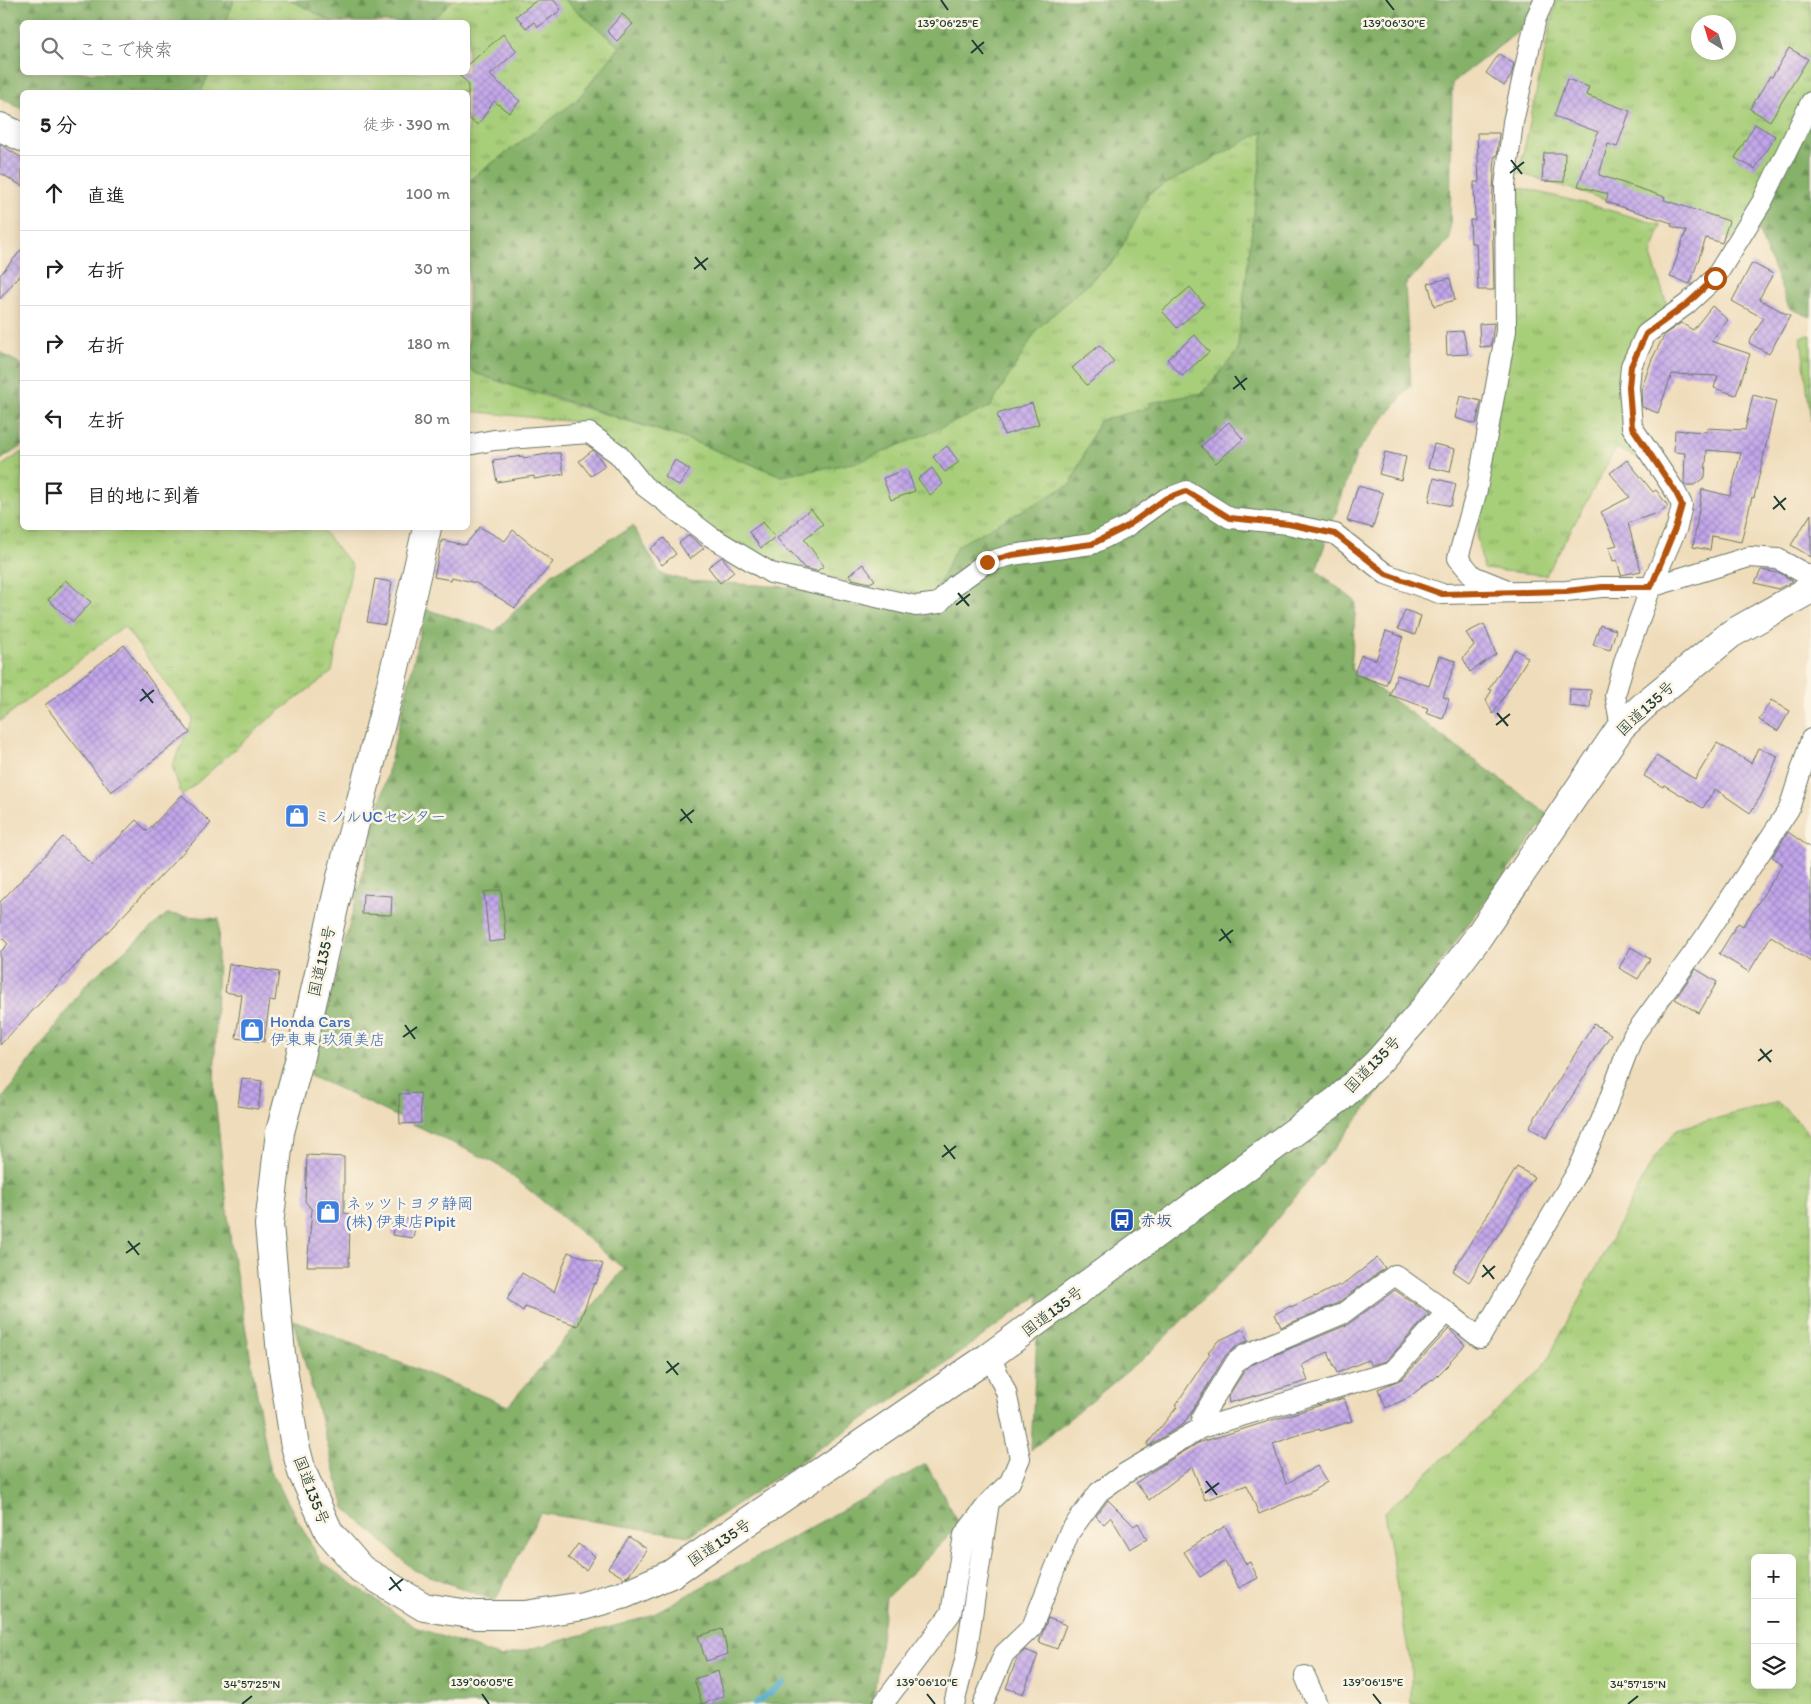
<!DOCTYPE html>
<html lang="ja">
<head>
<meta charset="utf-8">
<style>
	:root { --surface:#fff; --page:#f2f2f2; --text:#222; --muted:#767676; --line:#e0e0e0 }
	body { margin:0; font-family:Itim,"Klee One",sans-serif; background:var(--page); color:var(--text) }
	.controls { position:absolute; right:15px; bottom:15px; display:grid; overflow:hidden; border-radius:8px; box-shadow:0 2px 12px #0003 }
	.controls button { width:45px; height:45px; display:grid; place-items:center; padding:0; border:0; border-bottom:1px solid var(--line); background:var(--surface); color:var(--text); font:25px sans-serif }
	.compass { position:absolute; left:1691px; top:15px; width:45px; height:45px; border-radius:50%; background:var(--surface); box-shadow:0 2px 12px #0003; rotate:322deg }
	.stop { position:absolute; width:15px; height:15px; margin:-11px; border:4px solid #b45309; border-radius:50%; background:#fff }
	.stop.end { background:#b45309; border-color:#fff; box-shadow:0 1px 5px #0008 }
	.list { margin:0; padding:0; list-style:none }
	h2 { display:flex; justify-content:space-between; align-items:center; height:65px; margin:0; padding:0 20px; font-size:21px }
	h2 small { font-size:16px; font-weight:400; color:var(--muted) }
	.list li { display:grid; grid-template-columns:32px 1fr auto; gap:15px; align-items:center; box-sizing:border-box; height:75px; padding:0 20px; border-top:1px solid var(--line) }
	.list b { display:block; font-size:19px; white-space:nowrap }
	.list em { font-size:16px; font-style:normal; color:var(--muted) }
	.icon { flex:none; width:28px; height:28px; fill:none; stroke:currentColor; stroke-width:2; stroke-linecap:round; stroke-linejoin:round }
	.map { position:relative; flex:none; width:1811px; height:1704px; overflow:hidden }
	.search { position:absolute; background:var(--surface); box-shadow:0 2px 12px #0003; left:20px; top:20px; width:450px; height:55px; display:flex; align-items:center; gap:12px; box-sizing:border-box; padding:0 18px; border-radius:8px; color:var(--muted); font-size:19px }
	.panel { position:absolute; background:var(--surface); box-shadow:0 2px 12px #0003; left:20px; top:90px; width:450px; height:440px; border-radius:8px }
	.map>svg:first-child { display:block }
</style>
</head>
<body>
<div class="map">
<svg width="1811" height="1704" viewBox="0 0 1811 1704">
	<defs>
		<pattern id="grass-tufts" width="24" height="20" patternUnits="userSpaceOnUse" patternTransform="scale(1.25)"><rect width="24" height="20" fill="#a7ce79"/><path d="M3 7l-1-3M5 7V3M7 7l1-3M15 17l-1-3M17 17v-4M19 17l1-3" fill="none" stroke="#87a864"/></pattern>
		<pattern id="forest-firs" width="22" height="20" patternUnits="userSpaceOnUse" patternTransform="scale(1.25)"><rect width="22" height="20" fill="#85b169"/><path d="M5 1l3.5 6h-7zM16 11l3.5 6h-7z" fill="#6c9157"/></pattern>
		<pattern id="building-cross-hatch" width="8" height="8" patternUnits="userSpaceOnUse" patternTransform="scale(1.25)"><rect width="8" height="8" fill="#c2a5eb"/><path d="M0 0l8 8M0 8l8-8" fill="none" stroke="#9d88bf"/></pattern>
	</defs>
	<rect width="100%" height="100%" fill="#fcf5e5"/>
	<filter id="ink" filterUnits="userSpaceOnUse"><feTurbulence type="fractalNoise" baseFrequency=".02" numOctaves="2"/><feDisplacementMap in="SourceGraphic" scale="10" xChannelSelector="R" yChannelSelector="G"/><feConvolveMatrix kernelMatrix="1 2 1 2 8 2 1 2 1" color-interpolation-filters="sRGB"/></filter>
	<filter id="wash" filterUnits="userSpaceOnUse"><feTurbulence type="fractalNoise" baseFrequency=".0096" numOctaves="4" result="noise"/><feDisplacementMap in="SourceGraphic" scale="20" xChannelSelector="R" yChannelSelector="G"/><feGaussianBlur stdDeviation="1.12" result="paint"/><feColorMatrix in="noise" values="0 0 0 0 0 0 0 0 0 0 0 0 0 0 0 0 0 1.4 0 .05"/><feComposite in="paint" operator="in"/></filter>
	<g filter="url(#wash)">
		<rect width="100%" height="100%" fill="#efdcba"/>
		<!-- grass -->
		<path fill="url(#grass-tufts)" stroke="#638656" fill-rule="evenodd" d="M234,0H291L333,22H226Z
			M453,0H564L620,47L576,101L468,181V92H201L209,73L468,72V22H431Z
			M1556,0H1811V121L1738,240L1519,173ZM1698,22H1728V52H1698Z
			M1264,130L1242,346L1203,393L1146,408L1096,428L1071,484L934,595L866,586L784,568L687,518L626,473L576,422L468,411V365L475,373L522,389L684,438L782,476L1038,328L1112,262L1149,193Z
			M1513,186L1591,205L1661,225L1651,255L1667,305L1643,341L1632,427L1642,460L1616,448L1546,575L1484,569L1477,538L1498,416Z
			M1811,335V421L1801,337Z
			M22,452V528H321L352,566L332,672L270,718L182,796L172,766L193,719L124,626L0,721V467Z
			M1778,1102L1811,1135V1704H1411V1667L1384,1513L1543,1368L1654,1158L1677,1129ZM1755,1558H1792V1685H1755Z"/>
		<!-- forest -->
		<path fill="url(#forest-firs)" stroke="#52774e" d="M0,0H234L226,22H22V72L209,73L201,92H22V109L0,98Z
			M291,0H453L431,22H333Z
			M564,0H1544L1536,18L1452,83L1450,239L1405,285L1411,385L1357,452L1316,570L1356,602L1351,669L1549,815L1439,964L1384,1086L1248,1255L1146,1356L1031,1450L1039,1295L932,1373L689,1536L540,1513L495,1601L414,1570L345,1508L293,1320L508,1406L624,1269L499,1165L310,1075C351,920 392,765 425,609L495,631L552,574L633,526L661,574L689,581L789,587L916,606L934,595L957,546L1071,484L1099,421L1151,407L1149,403L1203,393L1237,352L1264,131L1149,193L1117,257L1038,328L990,407L859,462L782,476L684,438L544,394L522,389L475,373L468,365V181L576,101L620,47Z
			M1811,123V317L1789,308L1757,227Z
			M0,352L22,365V446L0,460Z
			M167,914L219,919L214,1088L231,1244L270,1470L321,1562L415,1627L501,1657L647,1617L926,1464L960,1525L886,1598L873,1704H0V1102L87,983Z"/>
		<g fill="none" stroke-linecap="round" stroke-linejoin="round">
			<!-- stream -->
			<path stroke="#49a6c7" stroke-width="5.5" d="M755,1704L784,1683"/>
		</g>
		<g id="blocks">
			<!-- building -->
			<path fill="url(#building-cross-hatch)" d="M537,0H554L561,10L538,27L534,22L526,28L516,16Z
				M622,14L633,24L617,41L607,31Z
				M503,34L517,51L490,75L520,101L509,113L494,101L478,125L468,118V83L459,75L461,72H468V65Z
				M1789,48L1808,59L1770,121L1750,109L1770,76L1772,77Z
				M1499,54L1514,64L1511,76L1504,86L1486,73Z
				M1567,79L1589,87L1586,95L1630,111L1617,147L1608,144L1599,175L1665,197L1664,200L1729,221L1722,243L1706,238L1690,284L1670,277L1686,231L1671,226L1672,223L1606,202L1608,194L1578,186L1598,132L1554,116Z
				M1755,124L1775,136L1755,169L1735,158Z
				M1477,133H1499L1497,156H1495L1492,204L1494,290H1478L1476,243H1471L1470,220H1475L1474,182H1479Z
				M0,144L22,158V186L0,173Z
				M1544,153H1565L1564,182L1542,181Z
				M22,249V272L0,299V275Z
				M1752,263L1773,274L1759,299L1790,316L1769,354L1749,343L1763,318L1732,301Z
				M1450,278L1455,300L1434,306L1428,283Z
				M1190,287L1204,304L1177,328L1162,311Z
				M1712,306L1728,320L1711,341L1750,354L1736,395L1714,388L1718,376L1672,374L1658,413L1642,407L1641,390L1652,359L1665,334L1681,323L1693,330Z
				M1494,323L1491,346L1480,347L1479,324Z
				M1463,331L1468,354L1447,355L1446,332Z
				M1195,335L1209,352L1182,376L1167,359Z
				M1100,345L1114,362L1087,385L1072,368Z
				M1753,395L1776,401L1754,498L1752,497L1741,542L1712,536L1710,550L1693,547L1702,489L1730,496L1741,453L1707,450L1705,477L1694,485H1685L1684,483L1685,453L1674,452L1675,430L1707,432V428L1745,430Z
				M1460,396L1481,401L1476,424L1455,418Z
				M1032,403L1039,424L1004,435L997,414Z
				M1229,422L1243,439L1216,463L1201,446Z
				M1434,444L1455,449L1450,472L1428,467Z
				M947,446L959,462L945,472L933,457Z
				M593,450L605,466L591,476L579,461Z
				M1385,452L1406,457L1401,480L1379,474Z
				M554,453H560L564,474L534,479V476L497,482L493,460L523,456V458Z
				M675,460L690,470L679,486L665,477Z
				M1627,460L1653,492L1656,490L1668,506L1655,516L1654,514L1628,523L1641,571L1621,575L1617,560L1613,561L1609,547L1617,545L1601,512L1630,497L1610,473Z
				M932,468L943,484L930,495L918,479Z
				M907,469L915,491L891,500L883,478Z
				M1434,478L1456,484L1451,506L1429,501Z
				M1358,486L1383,493L1373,528L1347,521Z
				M811,509L823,524L804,539L824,566L817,571L804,568L791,552L789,553L777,538L798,521L797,520Z
				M1811,514V557L1791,545Z
				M763,522L775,537L761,548L749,532Z
				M480,527L505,541L513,530L553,562L515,608L476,583L452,577L451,580L434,577L442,540L465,545Z
				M689,535L704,548L690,559L679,543Z
				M664,538L676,554L662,565L650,549Z
				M722,557L734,572L720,583L708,567Z
				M863,564L875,580L870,583L852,579L849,575Z
				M1761,570L1780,573L1793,581L1778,589L1755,583Z
				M375,579L392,582L385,625L367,622Z
				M65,580L91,602L73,622L48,600Z
				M1405,610L1421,616L1415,635L1398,629Z
				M1484,624L1496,654L1470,672L1463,658L1474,645L1466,633Z
				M1600,625L1616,630L1610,650L1593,645Z
				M1386,631L1403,637L1386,685L1354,674L1361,655L1376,660Z
				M124,645L190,733L111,792L45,705Z
				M1515,649L1528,658L1493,714L1486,700L1492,690L1489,689Z
				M1439,656L1456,661L1443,697L1449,699L1443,719L1426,713L1428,708L1390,695L1397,675L1429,686Z
				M1570,689L1591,690L1590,708L1569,706Z
				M1771,700L1790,711L1778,731L1759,720Z
				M1717,743L1751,763L1758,748L1778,756L1761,796L1750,813L1715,789L1703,808L1664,785L1663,787L1644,776L1656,756L1695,779Z
				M182,795L211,823L0,1045V952L8,944L0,936V902L63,837L92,865L136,820L147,831Z
				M1788,832L1811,848V962L1771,936L1749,972L1719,954L1738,923L1743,926L1783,864L1772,857Z
				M501,890L506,940L489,942L484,892Z
				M363,894L392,896L391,915L362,914Z
				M1631,947L1650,959L1638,979L1619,968Z
				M229,964L279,972L275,1001L270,1000L264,1042L236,1038L242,995L225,992Z
				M1696,969L1717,982L1699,1013L1675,999Z
				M1594,1024L1611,1034L1546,1138L1529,1127Z
				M242,1078L262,1081L258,1109L238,1106Z
				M420,1093L421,1123L400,1124L399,1094Z
				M307,1155L344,1157V1213L350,1214L349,1266H307L312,1210L305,1201Z
				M1517,1167L1534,1177L1469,1282L1453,1271Z
				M395,1216L416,1221L413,1238L392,1235Z
				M568,1252L603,1264L596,1284L594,1283L578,1326L525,1307L523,1311L507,1299L522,1273L554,1292Z
				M1377,1258L1385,1268L1336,1304L1281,1327L1275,1314L1290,1306L1291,1307L1315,1296V1297L1339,1285L1340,1287Z
				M1395,1290L1429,1314L1386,1361L1371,1365L1368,1360L1337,1373L1328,1352L1302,1365L1308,1381L1229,1403L1228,1397L1245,1370L1251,1365L1347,1325Z
				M1243,1329L1248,1341L1238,1345L1226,1355L1184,1424L1148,1446L1147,1444L1177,1407L1175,1406L1210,1353L1208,1352L1218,1341Z
				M1449,1329L1465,1345L1450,1361L1451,1362L1433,1380L1432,1379L1408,1398L1386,1408L1378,1389L1402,1379Z
				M1344,1398L1352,1421L1320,1431V1429L1303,1433L1273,1444L1286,1484L1317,1466L1327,1482L1309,1493L1259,1514L1247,1485L1205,1500L1192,1467L1149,1500L1136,1483L1151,1472L1198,1443Z
				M1108,1500L1134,1526L1138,1523L1147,1539L1130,1549L1111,1517L1104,1524L1096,1516Z
				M1225,1526L1246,1564L1250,1562L1258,1578L1239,1588L1225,1561L1200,1577L1184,1552Z
				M629,1537L647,1549L629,1575L624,1578L608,1568Z
				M578,1544L595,1556L586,1570L568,1558Z
				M1048,1618L1066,1625L1057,1649L1039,1642Z
				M722,1629L728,1654L706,1661L698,1636Z
				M1025,1650L1038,1655L1023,1694L1006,1688L1017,1658Z
				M718,1671L724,1696L702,1704L694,1679Z"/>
		</g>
	</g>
	<g filter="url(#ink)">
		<use href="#blocks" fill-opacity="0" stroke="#687563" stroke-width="1"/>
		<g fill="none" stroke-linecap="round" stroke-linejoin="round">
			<defs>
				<path id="street" d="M468,445L494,440L589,433L618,454L644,486L710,536L771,573L916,606L939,603L955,585L987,562L1012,555L1092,544L1126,527L1165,499L1187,491L1230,518L1288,524L1335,534L1386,574L1442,594L1566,591L1602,587H1651L1749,557L1778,559L1811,577
					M1505,589L1473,576L1458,558L1477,490L1506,331L1505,186L1513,122L1536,18L1544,0
					M1621,727L1615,695L1625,659L1651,587L1677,527L1682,505L1675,491L1632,427L1629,387L1631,366L1646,334L1687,304L1715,278L1762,202L1811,102
					M1201,1428L1202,1417L1236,1362L1245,1355L1342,1314L1395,1275L1447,1312
					M1305,1676L1317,1704
					M883,1704L951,1613L964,1535L987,1505
					M954,1704L966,1656L989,1502L1010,1482L1020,1458L1006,1392L990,1356
					M983,1704L1004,1654L1032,1627L1069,1533L1099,1492L1124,1474L1201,1428L1393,1371L1447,1312L1480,1338L1577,1172L1601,1121L1633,1036L1703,940L1789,809L1811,739"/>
				<path id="highway" d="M0,127L22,137
					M427,528L390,689L341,877L299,1061L280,1132L269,1225L281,1354L294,1441L302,1472L329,1532L361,1569L424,1607L476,1615H525L583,1606L625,1594L671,1574L990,1356L1340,1098L1377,1063L1420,1014L1476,940L1621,727L1649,701L1731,634L1811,589"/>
			</defs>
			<!-- street casing -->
			<use href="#street" stroke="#687563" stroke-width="22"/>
			<!-- highway casing -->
			<use href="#highway" stroke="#687563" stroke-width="30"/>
			<!-- street -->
			<use href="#street" stroke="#fff" stroke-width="20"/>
			<!-- highway -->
			<use href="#highway" stroke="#fff" stroke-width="28"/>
		</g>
	</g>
	<g fill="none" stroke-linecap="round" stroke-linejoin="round" filter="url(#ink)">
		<!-- route -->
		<path stroke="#b45309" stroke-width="6" d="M987,562L1012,555L1092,544L1126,527L1165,499L1186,491L1230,518L1288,524L1335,534L1386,574L1442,594L1566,591L1602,587H1651L1676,526L1682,505L1675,491L1632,427L1629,387L1631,366L1646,334L1687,304L1715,278"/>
	</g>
	<!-- ticks -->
	<path fill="none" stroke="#1f3d34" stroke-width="2" d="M941,0L948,10M1386,0L1394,10M972,40L983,54M971,53L984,42M1511,160L1522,174M1510,173L1524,162M695,257L706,270M694,269L708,258M1235,376L1245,390M1233,389L1247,378M1774,496L1785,510M1773,509L1786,498M958,593L969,606M956,605L970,594M142,689L153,703M140,701L154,690M1497,713L1508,726M1496,725L1510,714M681,809L692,823M680,821L694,810M1221,929L1231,943M1219,941L1233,930M405,1025L415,1039M403,1037L417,1027M1760,1049L1771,1062M1758,1061L1772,1050M944,1145L955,1159M942,1157L956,1146M128,1241L139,1255M126,1253L140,1243M1483,1265L1494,1279M1482,1277L1495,1266M667,1361L678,1375M666,1373L679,1363M1206,1481L1217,1495M1205,1493L1219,1483M390,1577L401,1591M389,1590L403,1579M482,1694L489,1704M927,1694L935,1704M1373,1694L1381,1704M242,1704L252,1696M1628,1704L1638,1696"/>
	<!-- icons -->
	<defs>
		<symbol id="shop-square" viewBox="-11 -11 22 22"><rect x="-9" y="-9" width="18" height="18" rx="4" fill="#3f7fe0" stroke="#fcf5e5"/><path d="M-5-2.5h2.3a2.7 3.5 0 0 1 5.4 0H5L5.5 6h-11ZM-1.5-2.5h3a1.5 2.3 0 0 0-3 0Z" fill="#fff"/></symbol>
		<symbol id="bus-square" viewBox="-11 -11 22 22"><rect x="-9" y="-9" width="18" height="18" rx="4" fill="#1a4fb4" stroke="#fcf5e5"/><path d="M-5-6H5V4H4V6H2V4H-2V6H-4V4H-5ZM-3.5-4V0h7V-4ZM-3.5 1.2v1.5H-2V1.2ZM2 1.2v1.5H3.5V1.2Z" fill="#fff"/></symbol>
	</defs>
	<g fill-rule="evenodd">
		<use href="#shop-square" x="283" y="802" width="28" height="28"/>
		<use href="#shop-square" x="238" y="1016" width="28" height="28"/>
		<use href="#shop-square" x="314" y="1198" width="28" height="28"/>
		<use href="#bus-square" x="1108" y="1206" width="28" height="28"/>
	</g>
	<g text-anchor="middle" stroke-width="5" stroke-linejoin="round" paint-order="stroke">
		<!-- street labels -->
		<g font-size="16" fill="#1f3d34" stroke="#fcf5e5">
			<text transform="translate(1645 708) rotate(-43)" y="6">国道135号</text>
			<text transform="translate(321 961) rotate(-77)" y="6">国道135号</text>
			<text transform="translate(1372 1064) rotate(-46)" y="6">国道135号</text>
			<text transform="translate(1052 1311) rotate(-37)" y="6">国道135号</text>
			<text transform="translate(312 1490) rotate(69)" y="6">国道135号</text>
			<text transform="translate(719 1542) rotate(-34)" y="6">国道135号</text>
		</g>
		<!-- shop labels -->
		<g font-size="16" fill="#366cbe" stroke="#fcf5e5" text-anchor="start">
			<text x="314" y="822">ミノルUCセンター</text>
			<text x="270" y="1027">Honda Cars<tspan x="270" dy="18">伊東東 玖須美店</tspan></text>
			<text x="346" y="1209">ネッツトヨタ静岡<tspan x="346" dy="18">(株) 伊東店Pipit</tspan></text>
		</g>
		<!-- transit labels -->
		<g font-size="16" fill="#164399" stroke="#fcf5e5" text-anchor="start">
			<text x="1140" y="1226">赤坂</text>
		</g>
	</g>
	<g font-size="12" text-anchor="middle" fill="#1f3d34" stroke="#fcf5e5" stroke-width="5" stroke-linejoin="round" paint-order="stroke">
		<text x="948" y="27">139°06'25"E</text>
		<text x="1394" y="27">139°06'30"E</text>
		<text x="482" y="1686">139°06'05"E</text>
		<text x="927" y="1686">139°06'10"E</text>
		<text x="1373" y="1686">139°06'15"E</text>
		<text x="252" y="1688">34°57'25"N</text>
		<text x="1638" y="1688">34°57'15"N</text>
	</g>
</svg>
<div class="controls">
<button>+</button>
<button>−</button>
<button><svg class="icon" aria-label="layers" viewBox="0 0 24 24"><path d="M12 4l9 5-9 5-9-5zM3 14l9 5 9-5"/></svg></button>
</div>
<svg class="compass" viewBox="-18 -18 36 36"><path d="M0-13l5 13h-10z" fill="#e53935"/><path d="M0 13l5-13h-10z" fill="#767676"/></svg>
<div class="stop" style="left:1715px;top:278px"></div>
<div class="stop end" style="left:987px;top:562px"></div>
<div class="search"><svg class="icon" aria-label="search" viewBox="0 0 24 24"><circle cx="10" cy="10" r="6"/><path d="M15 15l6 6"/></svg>ここで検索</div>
<section class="panel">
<h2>5 分<small>徒歩 · 390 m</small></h2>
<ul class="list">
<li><svg class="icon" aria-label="ahead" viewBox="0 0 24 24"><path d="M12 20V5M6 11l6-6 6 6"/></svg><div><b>直進</b></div><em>100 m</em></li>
<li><svg class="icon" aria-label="right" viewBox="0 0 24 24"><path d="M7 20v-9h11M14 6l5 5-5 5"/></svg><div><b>右折</b></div><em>30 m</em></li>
<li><svg class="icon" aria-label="right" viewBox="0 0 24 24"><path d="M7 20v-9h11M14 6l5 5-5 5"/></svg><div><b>右折</b></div><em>180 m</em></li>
<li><svg class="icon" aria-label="left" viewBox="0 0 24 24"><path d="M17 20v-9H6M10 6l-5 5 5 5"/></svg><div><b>左折</b></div><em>80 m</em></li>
<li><svg class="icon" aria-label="arrive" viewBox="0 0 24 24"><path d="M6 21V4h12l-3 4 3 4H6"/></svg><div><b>目的地に到着</b></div></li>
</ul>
</section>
</div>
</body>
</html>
